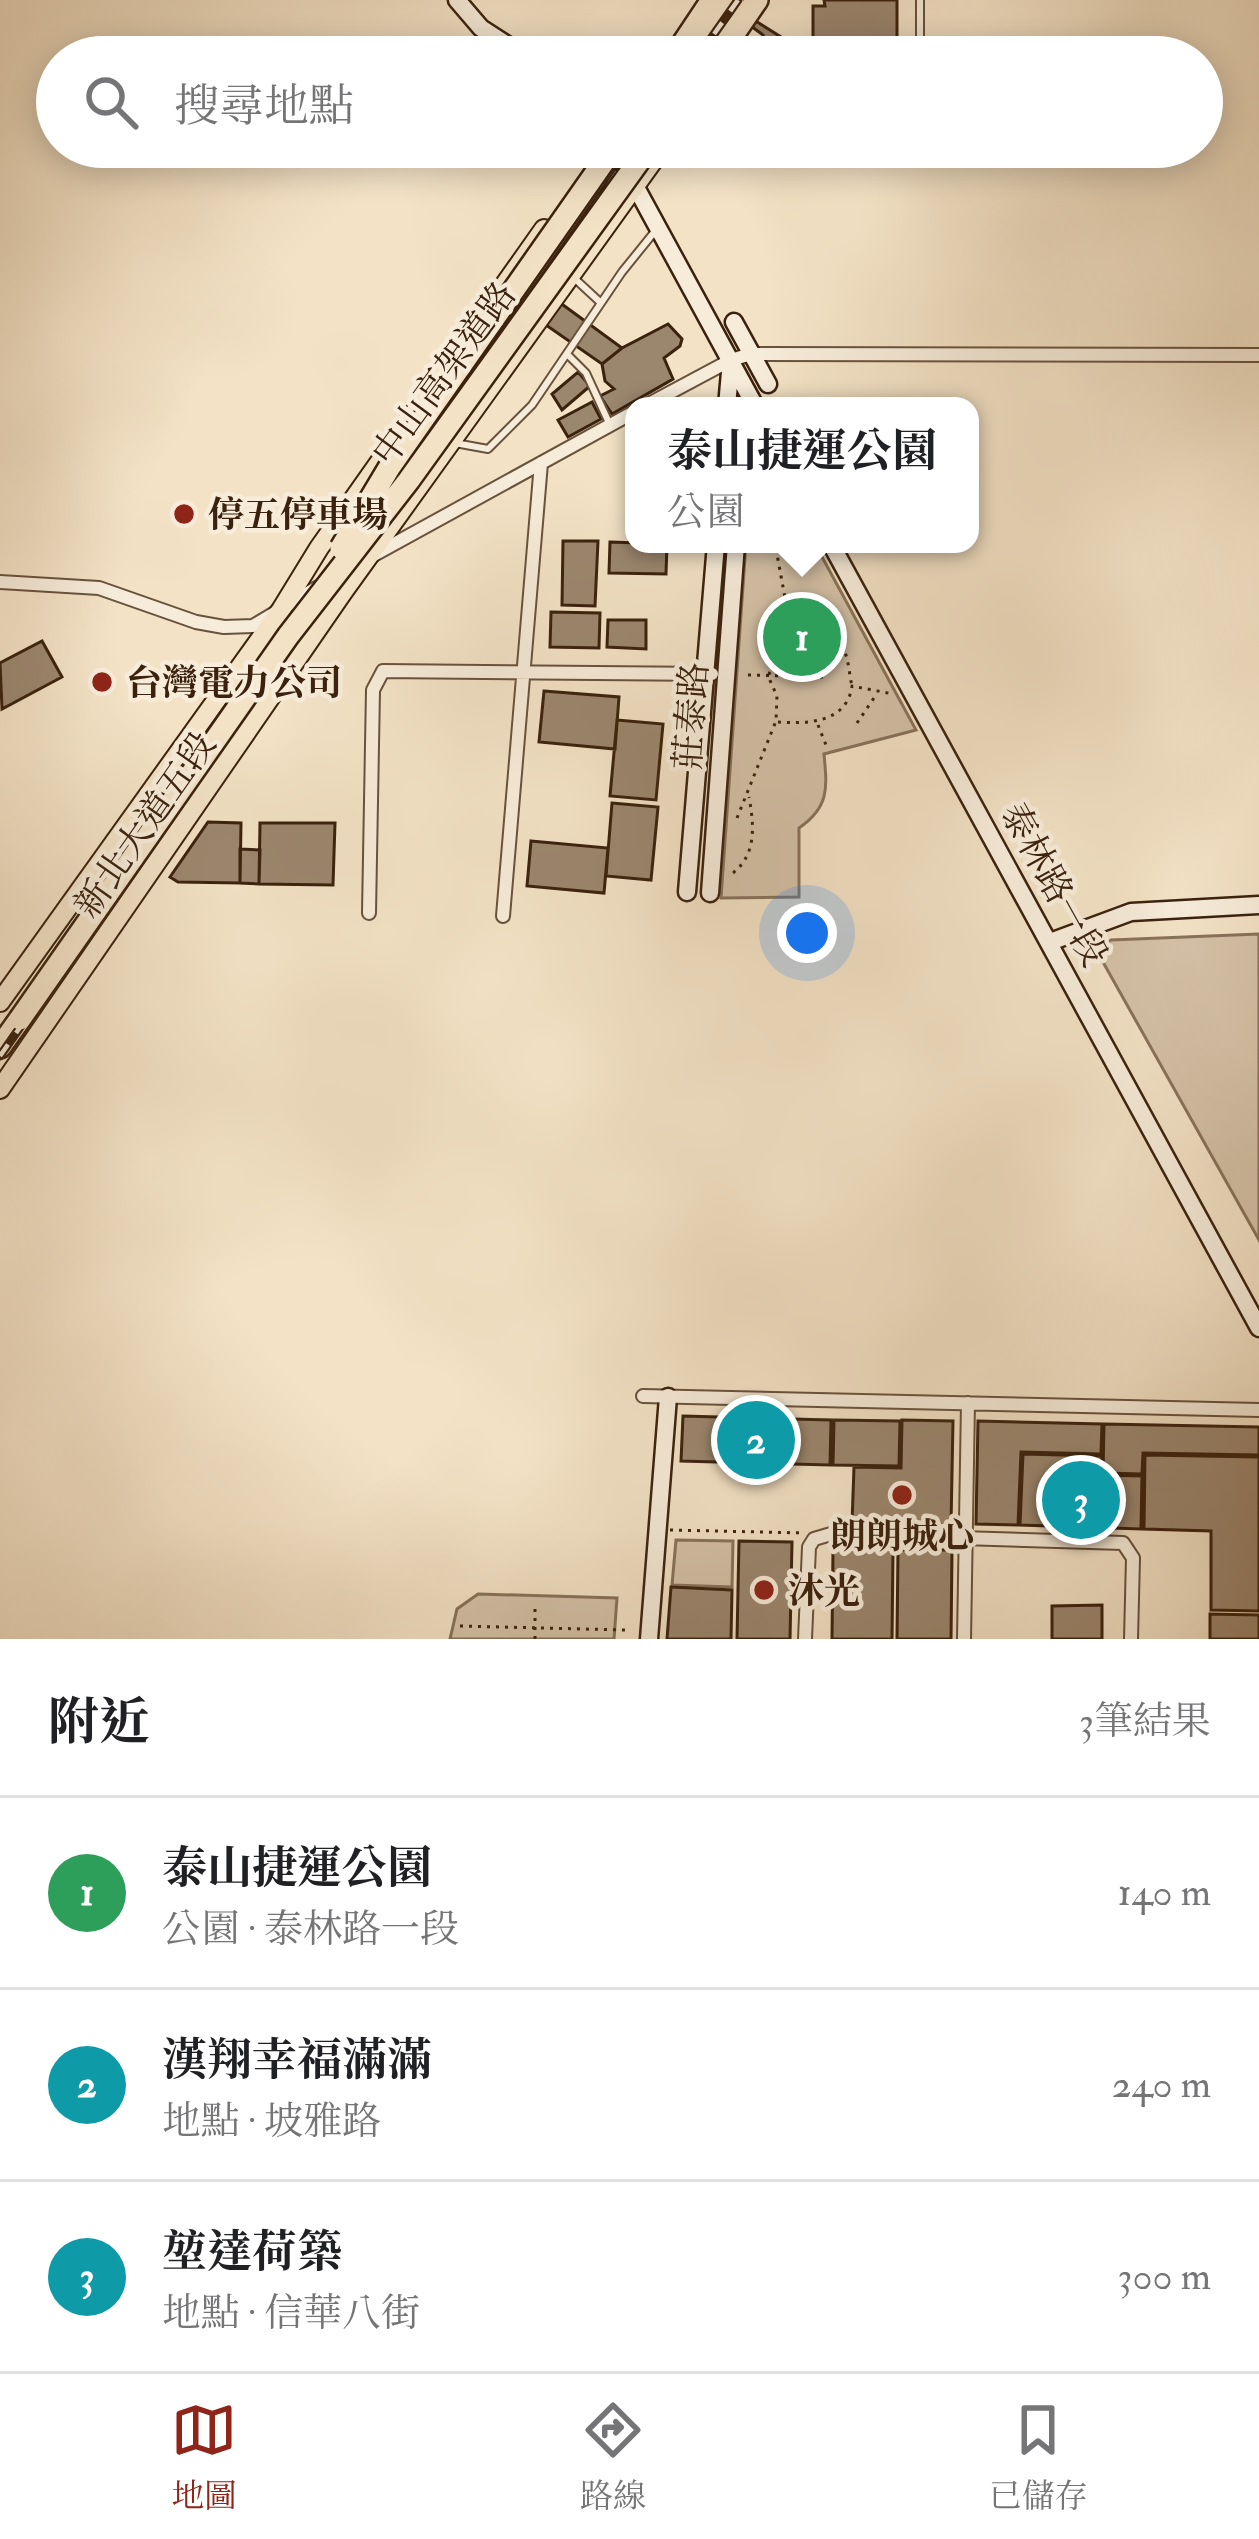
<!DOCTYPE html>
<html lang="zh-TW">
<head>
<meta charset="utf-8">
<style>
	:root { --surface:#fff; --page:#f2f2f2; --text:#202124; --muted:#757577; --line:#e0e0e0; --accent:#8f2418 }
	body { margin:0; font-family:"IM FELL Double Pica","Noto Serif TC",serif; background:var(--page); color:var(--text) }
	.you { position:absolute; left:807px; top:933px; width:42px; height:42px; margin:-30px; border:9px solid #fff; border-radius:50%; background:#1a73e8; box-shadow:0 0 0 18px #1a73e833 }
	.badge { display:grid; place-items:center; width:78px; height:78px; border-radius:50%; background:var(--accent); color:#fff; font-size:39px; font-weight:700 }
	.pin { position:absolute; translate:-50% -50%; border:6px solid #fff; box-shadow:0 3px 12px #0006 }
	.popup { position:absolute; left:625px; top:397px; width:354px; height:156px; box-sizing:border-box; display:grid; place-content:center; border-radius:24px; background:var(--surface); filter:drop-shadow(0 3px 9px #0005); font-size:39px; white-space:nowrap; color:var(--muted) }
	.popup b { font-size:45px; color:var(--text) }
	.popup::after { content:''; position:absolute; left:50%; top:100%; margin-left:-24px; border:24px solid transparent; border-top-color:var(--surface) }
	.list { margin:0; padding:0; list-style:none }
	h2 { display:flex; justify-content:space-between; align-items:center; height:156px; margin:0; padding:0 48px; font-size:51px }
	h2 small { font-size:39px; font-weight:400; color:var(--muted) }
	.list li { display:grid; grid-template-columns:78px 1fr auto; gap:36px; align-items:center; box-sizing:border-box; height:192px; padding:0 48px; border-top:3px solid var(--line) }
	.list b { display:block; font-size:45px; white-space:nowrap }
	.list p { margin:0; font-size:39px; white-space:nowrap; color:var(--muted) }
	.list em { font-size:39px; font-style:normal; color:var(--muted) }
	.icon { flex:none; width:66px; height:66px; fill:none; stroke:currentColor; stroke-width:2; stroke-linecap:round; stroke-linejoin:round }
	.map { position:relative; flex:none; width:1259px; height:1639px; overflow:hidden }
	.search { position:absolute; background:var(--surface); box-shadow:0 6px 30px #0003; left:36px; right:36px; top:36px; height:132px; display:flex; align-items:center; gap:30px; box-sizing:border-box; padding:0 42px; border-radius:66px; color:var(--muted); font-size:45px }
	.sheet { height:732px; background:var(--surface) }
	nav { display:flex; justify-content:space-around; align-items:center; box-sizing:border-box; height:168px; border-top:3px solid var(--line); background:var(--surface); font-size:33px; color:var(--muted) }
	nav a { display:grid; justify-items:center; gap:6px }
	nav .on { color:var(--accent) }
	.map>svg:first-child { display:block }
</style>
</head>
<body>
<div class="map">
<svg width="1259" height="1639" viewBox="0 0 1259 1639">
	<rect width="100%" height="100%" fill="#f3e2c6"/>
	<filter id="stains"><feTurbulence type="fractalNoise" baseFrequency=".00167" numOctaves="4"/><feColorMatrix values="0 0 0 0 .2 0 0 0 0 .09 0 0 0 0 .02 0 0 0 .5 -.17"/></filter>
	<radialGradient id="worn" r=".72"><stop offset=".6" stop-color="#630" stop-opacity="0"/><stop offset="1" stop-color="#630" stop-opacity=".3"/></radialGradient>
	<!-- green -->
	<path fill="#d4c1a7" stroke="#88725a" stroke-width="3" d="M746,544H815L916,730L824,754C827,787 830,807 799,828V897L721,898Z
		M1259,934V1240L1099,955L1100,948L1111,940Z
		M676,1540L733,1541L732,1587L672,1585Z
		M478,1594L617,1598L614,1639H450L457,1609Z"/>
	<!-- building -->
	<path fill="#9b866e" stroke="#3b220e" stroke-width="3" d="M716,0H764L751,18L781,37L772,50L758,41L763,35Z
		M824,0H897V47H855V57H813V6H825Z
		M559,302L622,348L602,364L543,323Z
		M668,324L682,339L680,346L664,358L673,379L612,414L600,396L614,389L605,381L602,364L622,348Z
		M578,372L590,386L562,410L552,394Z
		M592,402L601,419L568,437L558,420Z
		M563,541H598L595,606L562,605Z
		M610,542L667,544L666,574L609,573Z
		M551,612L600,613L599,648L550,647Z
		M608,620H646V649L607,647Z
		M42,641L62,677L2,709L0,663Z
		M544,691L619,697L615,749L539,742Z
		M617,720L663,724L656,800L610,796Z
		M612,803L658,807L651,880L606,876Z
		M208,822L241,823L240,883L178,882L170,877Z
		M260,823H335L333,885L259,884Z
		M531,841L608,848L604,893L527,886Z
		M240,849L260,850L259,884L240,883Z
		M683,1416L831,1420L830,1465L681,1461Z
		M834,1420L900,1421L899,1466L833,1465Z
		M902,1420L953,1421L951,1525L852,1523L854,1467L901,1468Z
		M978,1421L1102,1424L1101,1454L1021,1452L1018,1525L976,1524Z
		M1104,1424L1259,1427V1455L1143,1453L1142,1474L1103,1473Z
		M1023,1454L1102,1456L1101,1475L1142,1476L1141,1529L1020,1525Z
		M1145,1455L1259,1457V1611L1211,1610V1531L1144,1529Z
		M739,1541L792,1542L790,1639H737Z
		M833,1550H893L892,1639H832Z
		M898,1550H952L951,1639H897Z
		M671,1587L732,1590L731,1639H667Z
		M1102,1605V1639H1052V1606Z
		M1210,1614L1259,1615V1639H1210Z"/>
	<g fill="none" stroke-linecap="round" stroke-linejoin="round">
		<defs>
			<path id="lane" d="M738,42L761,57
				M920,57V0
				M573,277L601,303
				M567,354L586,373L610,425
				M455,443L488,449L532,405L622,272L656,230"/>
			<path id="street" d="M645,406L731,360L751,354L1259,355
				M372,556L634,412
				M0,582L99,588L196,622L224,627L253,626L318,587
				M369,913L373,690L383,671L712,674
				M503,916L541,463
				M643,1396L1259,1410
				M805,1639L809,1547L814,1539L831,1534L1123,1543L1133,1558L1131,1639
				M964,1639L968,1403"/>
			<path id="secondary" d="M457,0L481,28L526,57
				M614,147L755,406
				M734,322L768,384
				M727,406L731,361
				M831,544L1259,1328
				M687,892L716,544
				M710,893L736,544
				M1050,942L1131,912L1259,905
				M649,1639L668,1397"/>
			<path id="primary" d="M0,1002L281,610L319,548L544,229
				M0,1089L343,592L663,147"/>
			<path id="highway" d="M674,57L712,0
				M693,57L733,0
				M718,57L757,0
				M0,1047L20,1019"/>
		</defs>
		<!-- lane casing -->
		<use href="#lane" stroke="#69523c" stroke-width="10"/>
		<!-- street casing -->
		<use href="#street" stroke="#69523c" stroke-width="16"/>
		<!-- secondary casing -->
		<use href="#secondary" stroke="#3b220e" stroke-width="21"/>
		<!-- primary casing -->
		<use href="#primary" stroke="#3b220e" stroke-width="22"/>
		<!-- highway casing -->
		<use href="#highway" stroke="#3b220e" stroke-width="26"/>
		<!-- path -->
		<path stroke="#3b220e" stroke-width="3" stroke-dasharray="3 6" stroke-linecap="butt" d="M765,544L774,549
			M776,549L791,630
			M748,675L824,677
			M778,722C807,724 847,723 852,686L893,694
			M857,723L876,695
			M818,725L828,750
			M737,818L776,721L777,696L768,676L778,656L779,640C797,625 829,623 842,646C849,658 849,674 852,686
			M733,873C757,854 754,825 749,797
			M670,1530L805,1533
			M460,1626L625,1630
			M535,1639V1605"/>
		<!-- lane -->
		<use href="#lane" stroke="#f7ecda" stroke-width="6"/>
		<!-- street -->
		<use href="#street" stroke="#f7ecda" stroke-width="12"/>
		<!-- secondary -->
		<use href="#secondary" stroke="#f7ecda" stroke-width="16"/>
		<!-- primary -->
		<use href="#primary" stroke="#f3e2c6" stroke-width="18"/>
		<!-- highway -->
		<use href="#highway" stroke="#f3e2c6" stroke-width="21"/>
		<defs>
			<path id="rail" d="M698,57L738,0
				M0,1056L635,147"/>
		</defs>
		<!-- rail casing -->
		<use href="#rail" stroke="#3b220e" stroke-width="9"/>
		<!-- rail -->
		<use href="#rail" stroke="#f7ecda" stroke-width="4.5" stroke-dasharray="14" stroke-linecap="butt"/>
		<defs>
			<path id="highway-bridge" d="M341,548L389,468L614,147
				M20,1019L288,636L409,480L649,147"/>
		</defs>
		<!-- highway-bridge casing -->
		<use href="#highway-bridge" stroke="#3b220e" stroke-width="26" stroke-linecap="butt"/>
		<!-- highway-bridge -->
		<use href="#highway-bridge" stroke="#f3e2c6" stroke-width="21"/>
	</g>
	<!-- markers -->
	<g fill="#8f2418" stroke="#f7ecda" stroke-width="4.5">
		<circle cx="184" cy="514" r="12"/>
		<circle cx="102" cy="682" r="12"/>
		<circle cx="902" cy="1495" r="12"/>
		<circle cx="764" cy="1590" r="12"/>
	</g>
	<g text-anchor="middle" stroke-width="9" stroke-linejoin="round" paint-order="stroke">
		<!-- street labels -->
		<g font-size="36" fill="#3b220e" stroke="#f7ecda">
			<text transform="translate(443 373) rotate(-54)" y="13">中山高架道路</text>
			<text transform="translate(690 716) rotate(-86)" y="13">莊泰路</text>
			<text transform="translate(144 824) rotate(-55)" y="13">新北大道五段</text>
			<text transform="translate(1055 884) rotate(61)" y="13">泰林路一段</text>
		</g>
		<!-- poi labels -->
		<g font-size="36" font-weight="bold" fill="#3b220e" stroke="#f7ecda" text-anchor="start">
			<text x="208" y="527">停五停車場</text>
			<text x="126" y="695">台灣電力公司</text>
			<text x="902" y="1548" text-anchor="middle">朗朗城心</text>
			<text x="788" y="1603">沐光</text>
		</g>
	</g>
	<rect width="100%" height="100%" filter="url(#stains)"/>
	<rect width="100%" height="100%" fill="url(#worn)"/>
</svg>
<div class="you"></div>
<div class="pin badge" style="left:802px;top:637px;background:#2e9e5b">1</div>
<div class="popup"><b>泰山捷運公園</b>公園</div>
<div class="pin badge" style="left:756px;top:1440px;background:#0f9aa8">2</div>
<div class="pin badge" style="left:1081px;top:1500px;background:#0f9aa8">3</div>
<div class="search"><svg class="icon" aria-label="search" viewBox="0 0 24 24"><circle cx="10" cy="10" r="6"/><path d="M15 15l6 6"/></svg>搜尋地點</div>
</div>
<section class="sheet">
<h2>附近<small>3筆結果</small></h2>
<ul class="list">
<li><span class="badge" style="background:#2e9e5b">1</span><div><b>泰山捷運公園</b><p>公園 · 泰林路一段</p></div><em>140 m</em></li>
<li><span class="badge" style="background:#0f9aa8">2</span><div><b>漢翔幸福滿滿</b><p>地點 · 坡雅路</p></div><em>240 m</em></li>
<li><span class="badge" style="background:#0f9aa8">3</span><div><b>堃達荷築</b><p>地點 · 信華八街</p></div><em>300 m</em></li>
</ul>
</section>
<nav>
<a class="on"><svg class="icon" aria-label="map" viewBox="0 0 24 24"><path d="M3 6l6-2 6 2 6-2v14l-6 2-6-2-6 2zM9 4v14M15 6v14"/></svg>地圖</a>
<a><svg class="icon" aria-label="directions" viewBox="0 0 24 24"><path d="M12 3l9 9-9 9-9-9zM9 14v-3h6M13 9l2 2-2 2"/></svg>路線</a>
<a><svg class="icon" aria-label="saved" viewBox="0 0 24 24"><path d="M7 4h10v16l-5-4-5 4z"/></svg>已儲存</a>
</nav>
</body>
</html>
